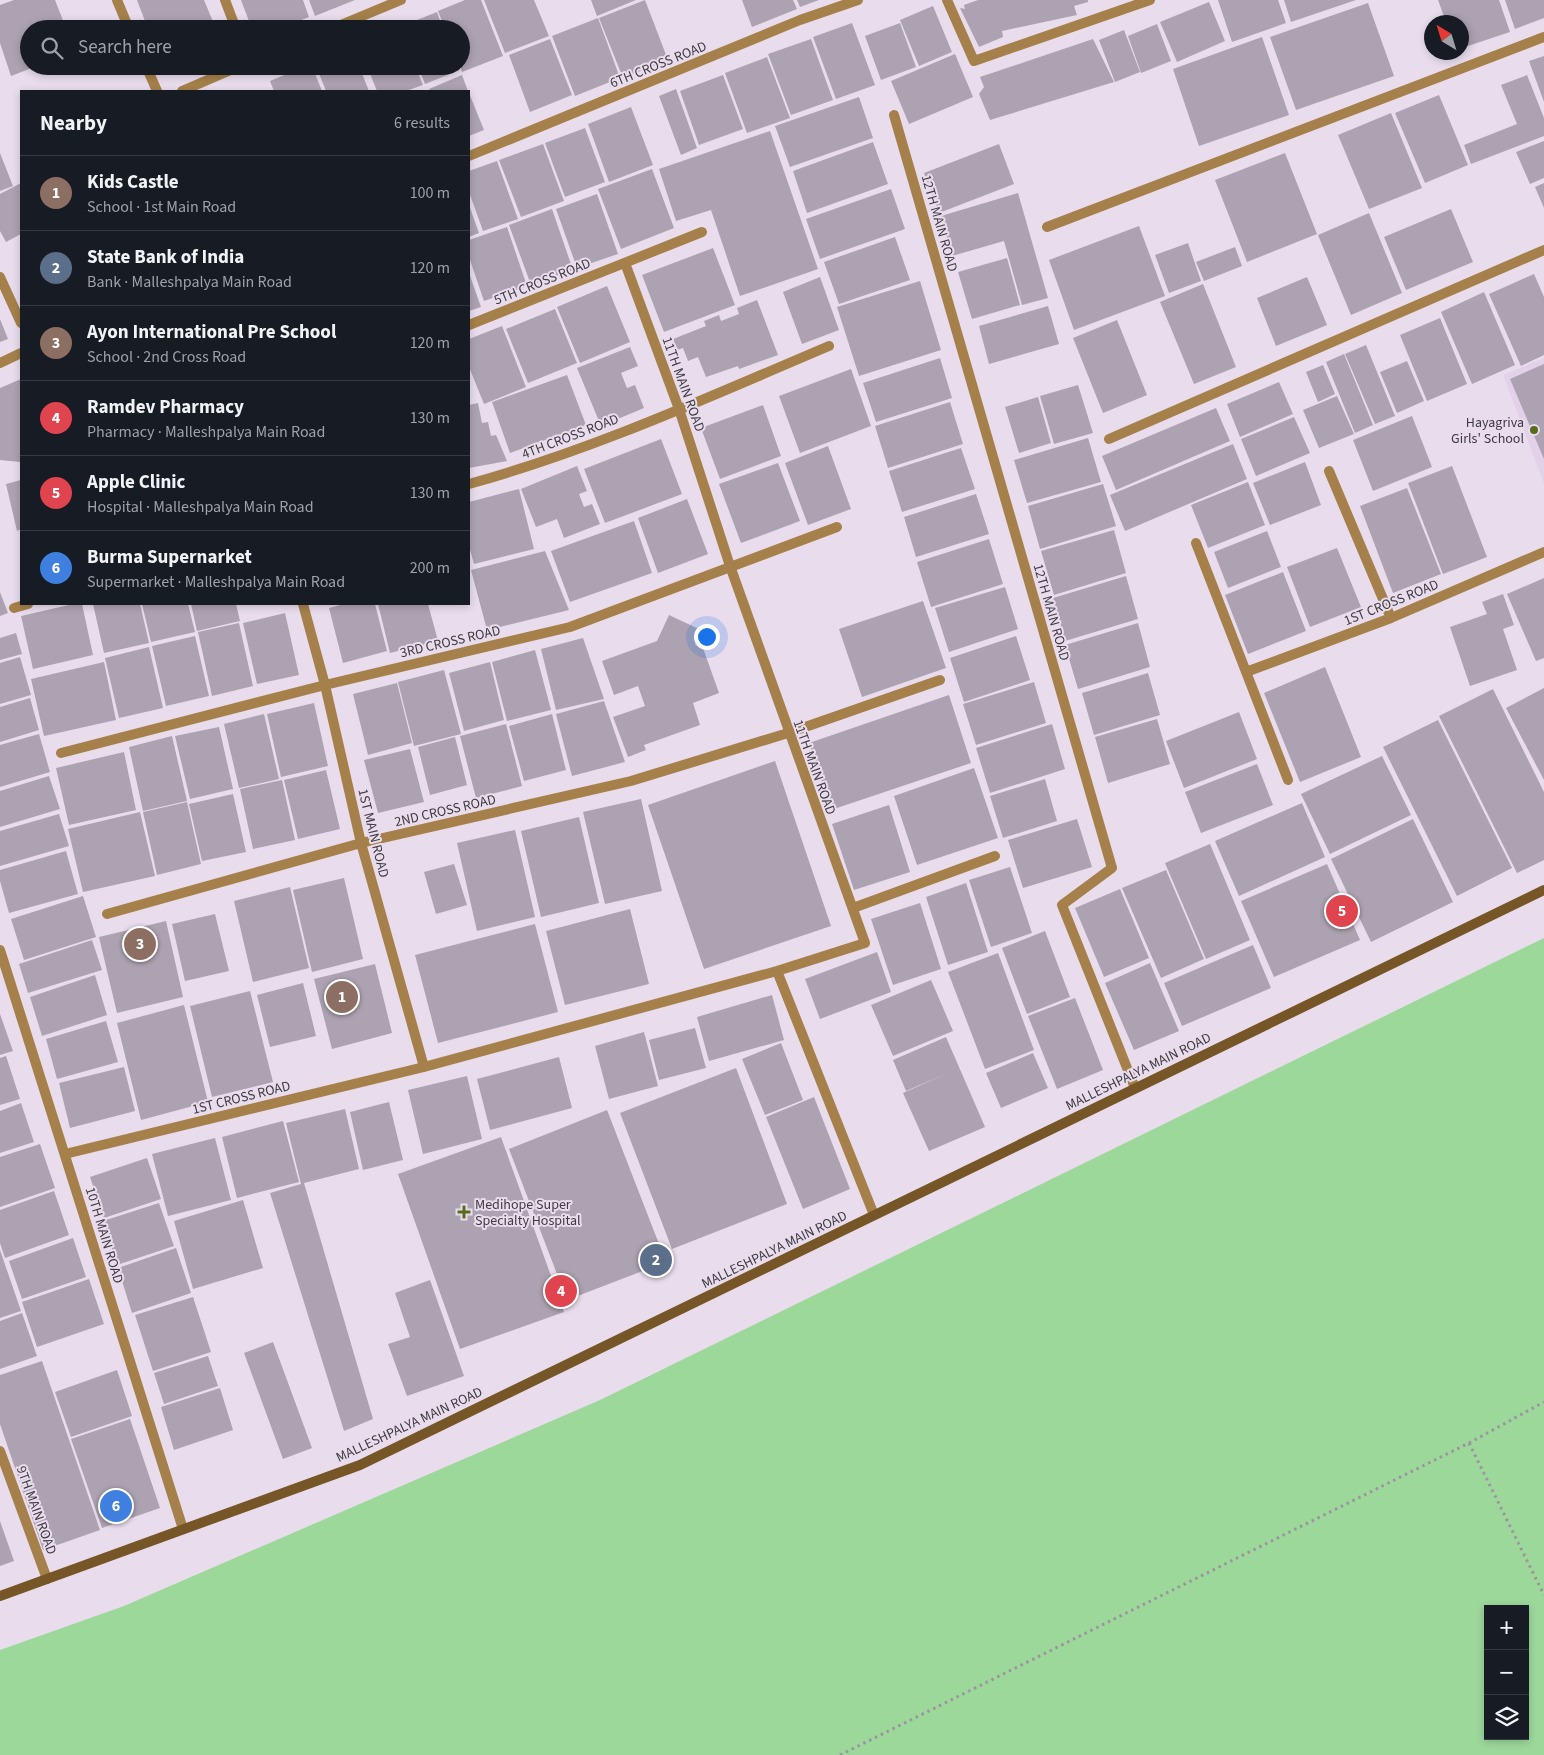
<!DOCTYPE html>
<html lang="en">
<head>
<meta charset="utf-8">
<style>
	:root { --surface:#171b24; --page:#20242c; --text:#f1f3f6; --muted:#9ea1a6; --line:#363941; --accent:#0b8043 }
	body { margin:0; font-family:"Source Sans 3",sans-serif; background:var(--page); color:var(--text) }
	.controls { position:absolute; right:15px; bottom:15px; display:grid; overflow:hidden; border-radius:0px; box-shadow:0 2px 8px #0003 }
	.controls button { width:45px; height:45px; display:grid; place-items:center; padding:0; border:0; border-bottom:1px solid var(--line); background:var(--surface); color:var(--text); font:25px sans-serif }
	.compass { position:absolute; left:1424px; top:15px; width:45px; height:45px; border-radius:50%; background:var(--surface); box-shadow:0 2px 8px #0003; rotate:322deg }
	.you { position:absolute; left:706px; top:636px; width:18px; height:18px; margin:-12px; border:4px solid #fff; border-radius:50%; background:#1a73e8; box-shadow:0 0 0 8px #1a73e833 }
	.badge { display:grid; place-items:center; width:32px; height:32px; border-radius:50%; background:var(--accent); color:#fff; font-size:16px; font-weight:700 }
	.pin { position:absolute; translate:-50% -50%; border:2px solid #fff; box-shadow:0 1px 5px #0006 }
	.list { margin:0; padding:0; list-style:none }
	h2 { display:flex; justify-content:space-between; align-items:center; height:65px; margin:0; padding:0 20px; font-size:21px }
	h2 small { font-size:16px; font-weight:400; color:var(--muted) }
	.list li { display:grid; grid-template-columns:32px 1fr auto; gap:15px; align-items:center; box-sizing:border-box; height:75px; padding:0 20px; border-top:1px solid var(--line) }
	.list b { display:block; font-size:19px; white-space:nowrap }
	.list p { margin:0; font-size:16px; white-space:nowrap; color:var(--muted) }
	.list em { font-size:16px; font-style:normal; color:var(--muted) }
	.icon { flex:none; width:28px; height:28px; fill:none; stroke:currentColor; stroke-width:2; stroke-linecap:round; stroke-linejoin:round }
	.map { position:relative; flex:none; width:1544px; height:1755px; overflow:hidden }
	.search { position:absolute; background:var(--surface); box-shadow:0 2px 8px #0003; left:20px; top:20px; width:450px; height:55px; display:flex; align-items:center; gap:12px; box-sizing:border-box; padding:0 18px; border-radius:28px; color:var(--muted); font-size:19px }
	.panel { position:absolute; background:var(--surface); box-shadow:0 2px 8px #0003; left:20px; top:90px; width:450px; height:515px; border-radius:0px }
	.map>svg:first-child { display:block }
</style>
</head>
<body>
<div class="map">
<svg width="1544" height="1755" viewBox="0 0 1544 1755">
	<rect width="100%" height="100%" fill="#e9dded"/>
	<!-- built -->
	<path fill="#e2d1e8" d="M1544,358V484L1503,375Z"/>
	<!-- green -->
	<path fill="#9dd89b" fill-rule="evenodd" d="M1544,938V1755H0V1650L124,1606L600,1400ZM1488,1609H1525V1736H1488Z"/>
	<!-- building -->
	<path fill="#ada2b1" d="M14,0H55L64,23L75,29H29V66H37L11,76L0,43V5Z
		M137,0H204L216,29H148Z
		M241,0H303L309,17L279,29H252Z
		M309,0H355L315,16Z
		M465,0H481L503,56L462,72L460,66L461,29H445L438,11Z
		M484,0H534L549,36L505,53Z
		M591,0H636L597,16Z
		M645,0L668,60L623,78L599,18Z
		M742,0H793L797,9L752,27Z
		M797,0H819L800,7Z
		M978,0H1088V2L1074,6L1077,15L1002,31L1003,37L979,47L960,8L965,9L964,5Z
		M1218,0H1278L1286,23L1232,42Z
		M1284,0H1356L1291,22Z
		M1438,0H1499L1510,32L1462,48V22H1446Z
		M1505,0H1544V18L1515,29Z
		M1209,2L1225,41L1177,62L1160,22Z
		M1368,3L1394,76L1296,110L1270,37Z
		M933,6L952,52L919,66L900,20Z
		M437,12L443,29H403L402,26Z
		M598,18L620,78L575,96L552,36Z
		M852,23L875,85L836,99L813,37Z
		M900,23L916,67L881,80L865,36Z
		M1157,24L1171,61L1141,73L1128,36Z
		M1124,30L1140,72L1115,82L1099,40Z
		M1262,37L1289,115L1199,146L1173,69Z
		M550,39L572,95L530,112L509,55Z
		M811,39L833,100L791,115L768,54Z
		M1093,39L1114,82L990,120L979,94L984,87L980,77Z
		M955,54L973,97L909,124L891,81Z
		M1544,56V102L1529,61Z
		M767,57L790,118L747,133L725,73Z
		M306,66H312L322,91H274L270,81Z
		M316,66H359L369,91H326Z
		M367,66H415L423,85L406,91H377Z
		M418,66H458L460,70L425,84Z
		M462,75L468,91H430L429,89Z
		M723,75L743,129L699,145L680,91Z
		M1527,75L1544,118V136L1471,164L1464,145L1517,124L1501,85Z
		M676,89L697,148L681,155L659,96Z
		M469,93L484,130L469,136Z
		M1439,95L1468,165L1425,183L1395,113Z
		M859,97L873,138L790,167L775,126Z
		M631,107L653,165L609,182L588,124Z
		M1391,113L1422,188L1369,209L1338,135Z
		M585,128L605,182L565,197L545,143Z
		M770,131L818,269L740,296L711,210L676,221L659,169Z
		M1544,141V178L1530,184L1516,152Z
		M873,142L888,184L807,213L793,171Z
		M543,144L564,201L521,217L499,160Z
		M999,144L1014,184L939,213L924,173Z
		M0,153L13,186L0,191Z
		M1285,153L1317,234L1247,262L1215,180Z
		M497,161L518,219L483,231L469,192V171Z
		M652,169L674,228L621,249L598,189Z
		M21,183V234L6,242L0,231V194Z
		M1544,183V208L1535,187Z
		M891,189L905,229L820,259L806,219Z
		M1018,193L1048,298L1022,305L1004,241L952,256L941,216Z
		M597,194L618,254L577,268L556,209Z
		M469,205L479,233L469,237Z
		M552,209L573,270L531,285L509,225Z
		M1451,209L1473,262L1406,290L1384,237Z
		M1369,213L1402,293L1351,315L1318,235Z
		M1139,226L1165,296L1074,330L1049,260Z
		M507,227L527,286L484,301L469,257V240Z
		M895,237L910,280L839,304L824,262Z
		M1188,243L1201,281L1169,293L1155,255Z
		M1235,247L1242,266L1204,281L1196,262Z
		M713,248L735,305L664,332L642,275Z
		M1007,258L1020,305L972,319L958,272Z
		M469,273L481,307L469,311Z
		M1534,274L1544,297V355L1521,366L1489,294Z
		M820,277L839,330L802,344L783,292Z
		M1307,277L1327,325L1276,346L1257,298Z
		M920,281L941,350L859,376L837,307Z
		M1203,284L1236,367L1194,384L1160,302Z
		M607,286L630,342L580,363L557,307Z
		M1484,292L1515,365L1472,384L1441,312Z
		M757,300L778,355L739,369L738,366L706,377L698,357L688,361L683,348L677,350L673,339L706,326L704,321L719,315L721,321L739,314L737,308Z
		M1048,306L1059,344L989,364L979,326Z
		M555,309L577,363L528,383L506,329Z
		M1440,318L1467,384L1427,401L1400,335Z
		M0,319L8,339L0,342Z
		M1117,320L1147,395L1103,413L1073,338Z
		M502,326L526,387L484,404L469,367V339Z
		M1366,345L1395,416L1375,424L1345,354Z
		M630,347L638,366L621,373L627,388L635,385L644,408L601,426L577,368Z
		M1344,354L1373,425L1355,433L1326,362Z
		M940,358L952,398L876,422L863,383Z
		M1407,361L1424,401L1397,413L1380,372Z
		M1544,364V459L1510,379Z
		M1323,365L1335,394L1318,402L1306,372Z
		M851,369L871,426L800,453L779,396Z
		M567,375L586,425L510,453L492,402Z
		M21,379V462H20L0,460V388Z
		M1279,382L1293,414L1240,437L1227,404Z
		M1078,385L1093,433L1054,444L1040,396Z
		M1337,396L1354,434L1319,448L1303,410Z
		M1038,397L1051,443L1019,453L1005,407Z
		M950,402L963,444L888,468L875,426Z
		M478,403L482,423L488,422L491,436L496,435L507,461L469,468V405Z
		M763,405L781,456L720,479L701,428Z
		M1216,408L1230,441L1116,490L1102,456Z
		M1412,416L1432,467L1373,491L1353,440Z
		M1294,417L1310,453L1256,476L1241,439Z
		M1088,438L1101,482L1027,503L1014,460Z
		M661,439L682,494L605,523L584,469Z
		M1233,444L1247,479L1125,531L1110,495Z
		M828,446L851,509L808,525L785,463Z
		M961,448L975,489L902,512L889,471Z
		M1305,462L1321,505L1270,525L1253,483Z
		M778,463L800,521L741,543L719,484Z
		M577,466L587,491L579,494L584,507L592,504L600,524L564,538L557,519L536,527L521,489Z
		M1452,466L1487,557L1443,574L1408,483Z
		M21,480V529L17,531L6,484Z
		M1248,482L1265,525L1208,548L1191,505Z
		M1103,484L1116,526L1040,549L1028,506Z
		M1407,488L1441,574L1393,593L1360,506Z
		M519,489L534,549L474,564L469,546V502Z
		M976,494L989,534L916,557L904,517Z
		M687,499L708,554L658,573L638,518Z
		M634,521L652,573L570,602L551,551Z
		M1114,530L1126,573L1054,595L1041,551Z
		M1267,531L1281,567L1228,588L1214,552Z
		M989,539L1003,584L931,607L917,562Z
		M1337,548L1361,607L1310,627L1287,567Z
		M545,551L569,610L487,630L471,570Z
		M1283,572L1306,631L1248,654L1225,595Z
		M1126,576L1138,619L1065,641L1053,598Z
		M1544,578V658L1536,661L1507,594Z
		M1005,587L1018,629L949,652L935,608Z
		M0,592L8,613L0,616Z
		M1503,594L1514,625L1503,629L1517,670L1470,686L1450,627L1487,614L1482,602Z
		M923,601L946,668L862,697L839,629Z
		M73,604H82L93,655L33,669L21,616Z
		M93,604H140L149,643L104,653Z
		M142,604H188L195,632L151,642Z
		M191,604H236L240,621L197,631Z
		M344,604H375L387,651L343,663L329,608Z
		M378,604H428L438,641L390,653Z
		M285,613L299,675L257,684L243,623Z
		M669,615L701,630L695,645L703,648L719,693L693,703L700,725L644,745L646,750L628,757L613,717L645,706L638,686L614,695L602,661L657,641Z
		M239,623L253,686L212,696L198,632Z
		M1138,623L1150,667L1078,689L1065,645Z
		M16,633L22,654L0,660V638Z
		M195,636L209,696L166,706L152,646Z
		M1016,636L1030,680L964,702L950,658Z
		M583,638L604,699L556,710L541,649Z
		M149,647L163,708L119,718L105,658Z
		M535,650L551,710L507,721L492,662Z
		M20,657L31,695L0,704V663Z
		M104,662L116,720L44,736L31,679Z
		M490,662L504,720L464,731L449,673Z
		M1325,667L1361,757L1300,782L1264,693Z
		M444,670L461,734L414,746L398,682Z
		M1148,673L1160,715L1094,735L1082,693Z
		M1034,682L1046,723L976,745L963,704Z
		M397,683L412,743L368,755L353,694Z
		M1544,688V780L1506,708Z
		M1493,689L1544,792V860L1517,873L1439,716Z
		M949,695L971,763L831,810L809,743Z
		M30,698L39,730L0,742V707Z
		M604,701L625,762L572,776L556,714Z
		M314,703L328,766L281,777L267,714Z
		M1239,712L1257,759L1184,788L1166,741Z
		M264,714L279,779L239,788L224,724Z
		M552,714L566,770L524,781L509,726Z
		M1157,719L1170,764L1108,783L1095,737Z
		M1438,720L1512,868L1457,896L1383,747Z
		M506,724L522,786L476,798L460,736Z
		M1052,724L1065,769L990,793L976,748Z
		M219,727L233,789L190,799L175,736Z
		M39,734L50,772L0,787V745Z
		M172,736L187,801L143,811L129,747Z
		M455,737L467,785L430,795L418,747Z
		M410,749L424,802L378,813L364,760Z
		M124,752L136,810L69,825L56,768Z
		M1382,756L1411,815L1330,854L1301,794Z
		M775,761L831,926L704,969L648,805Z
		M1257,764L1273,805L1201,833L1185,792Z
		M974,768L998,838L917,865L894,796Z
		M326,770L340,829L298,839L284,780Z
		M49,776L60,809L0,827V791Z
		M1045,779L1057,821L1003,838L990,796Z
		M282,780L295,840L253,849L240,789Z
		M233,794L246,852L202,861L189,804Z
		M641,799L662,891L605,904L583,812Z
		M187,802L201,864L157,875L143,812Z
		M1302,803L1325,857L1239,896L1215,841Z
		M889,805L910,872L854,890L832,824Z
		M140,812L155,876L83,892L68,829Z
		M59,814L69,846L0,866V831Z
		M579,817L599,903L541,917L521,831Z
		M1077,819L1092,867L1023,888L1008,840Z
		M1413,819L1453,902L1371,942L1331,859Z
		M515,830L535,917L477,931L457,843Z
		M1210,844L1250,940L1206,959L1165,863Z
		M66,851L78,894L9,913L0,881V870Z
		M454,864L467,905L436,914L424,872Z
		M1327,864L1360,940L1274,977L1241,901Z
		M1010,867L1032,933L991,947L969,880Z
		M1166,870L1204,959L1161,978L1122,888Z
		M344,878L363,959L312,972L293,890Z
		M966,883L988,952L948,965L926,897Z
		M290,887L309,968L253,982L234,901Z
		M1120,889L1149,958L1104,977L1075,908Z
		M83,896L96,937L24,960L11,919Z
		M920,903L941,969L893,985L871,919Z
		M630,909L649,984L565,1005L546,931Z
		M215,914L229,971L185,981L172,924Z
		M166,921L183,997L117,1013L99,937Z
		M535,924L558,1012L438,1043L415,955Z
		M1045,931L1070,997L1027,1014L1002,948Z
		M92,940L102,970L28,993L19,964Z
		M1253,945L1271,988L1182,1026L1164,983Z
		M877,952L891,992L820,1019L805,979Z
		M998,953L1034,1050L985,1069L948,972Z
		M1150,963L1179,1031L1134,1050L1105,983Z
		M375,964L392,1033L332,1049L314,979Z
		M95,975L107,1015L42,1036L30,997Z
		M931,980L953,1031L893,1056L871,1005Z
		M303,983L316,1036L270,1047L257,995Z
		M250,991L273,1082L212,1097L190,1006Z
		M772,995L784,1040L709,1061L697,1017Z
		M1075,998L1103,1070L1057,1089L1028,1016Z
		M184,1005L208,1102L141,1120L117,1023Z
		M0,1014L13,1051L0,1055Z
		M106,1021L118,1062L57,1079L46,1039Z
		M695,1028L706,1068L659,1080L649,1040Z
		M644,1032L658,1086L609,1099L595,1046Z
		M946,1037L985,1127L929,1151L903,1093L948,1073L906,1091L893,1060Z
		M781,1043L803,1100L765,1115L742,1059Z
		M1033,1053L1048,1088L1001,1108L986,1073Z
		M6,1056L20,1099L0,1105V1058Z
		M559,1057L572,1108L490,1130L477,1079Z
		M124,1067L135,1111L70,1128L59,1083Z
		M736,1068L787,1204L672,1249L620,1113Z
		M467,1076L482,1139L423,1154L408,1090Z
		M814,1097L850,1189L803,1209L766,1117Z
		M389,1102L403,1160L363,1170L350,1112Z
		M21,1103L34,1142L0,1153V1111Z
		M345,1109L359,1169L304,1183L373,1419L344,1431L270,1193L301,1184L286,1123Z
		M607,1110L666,1262L567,1300L509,1149Z
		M283,1121L299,1182L237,1198L222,1137Z
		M501,1137L564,1312L460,1349L398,1174Z
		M215,1138L231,1200L168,1216L152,1154Z
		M40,1144L55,1188L0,1207V1157Z
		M147,1158L161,1199L104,1218L90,1177Z
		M54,1191L69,1235L5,1258L0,1243V1210Z
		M243,1200L263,1268L193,1289L174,1221Z
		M159,1203L174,1246L117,1265L103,1221Z
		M73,1238L86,1277L22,1299L9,1261Z
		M176,1248L191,1293L132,1313L118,1268Z
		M0,1250L21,1311L0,1318Z
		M89,1279L104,1324L37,1347L22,1302Z
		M430,1280L464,1376L407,1396L388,1344L410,1337L395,1293Z
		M193,1297L211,1352L153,1371L135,1315Z
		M22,1313L37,1356L0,1369V1321Z
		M273,1342L312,1448L283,1459L244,1353Z
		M208,1356L218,1386L164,1404L154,1373Z
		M42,1361L100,1530L43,1550L0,1424V1375Z
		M117,1370L132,1416L71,1437L55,1392Z
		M220,1388L233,1430L174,1450L161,1407Z
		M130,1419L160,1508L102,1528L71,1439Z
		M0,1521L14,1561L0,1566Z"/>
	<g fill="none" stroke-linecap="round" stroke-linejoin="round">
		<!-- path -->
		<path stroke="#9c949f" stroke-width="3" stroke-dasharray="2.5 4" stroke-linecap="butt" d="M1469,1443L1544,1595
			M840,1755L1469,1443L1544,1402"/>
		<!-- minor -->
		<path stroke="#a5804a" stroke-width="10" d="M117,0L129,29
			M225,0L236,29
			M947,0L974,61L1150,0
			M331,29L401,0
			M146,66L157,91
			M182,91L240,66
			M894,115L1112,868L1062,905L1135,1088
			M469,156L800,20L858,0
			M1047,227L1544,37
			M625,263L679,409L730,566L865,943L777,971L874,1215
			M0,277L21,323
			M469,325L702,232
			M0,363L21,353
			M1109,439L1544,250
			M1329,471L1391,618
			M469,484C593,450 711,396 829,346
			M1196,543L1288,780
			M303,604L325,685L361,843L424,1067
			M14,608L28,604
			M1246,672L1391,618L1544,552
			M61,753L325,685L570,627L837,527
			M853,908L995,856
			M107,914L361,843L631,781L788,733L940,680
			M0,950L183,1529
			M65,1154L424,1067L777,971
			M0,1451L47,1579"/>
		<!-- secondary -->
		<path stroke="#765626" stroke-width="10" d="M0,1596L360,1465L1544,890"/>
	</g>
	<!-- markers -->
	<g fill="#566c1c" stroke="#e9dded" stroke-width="2">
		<circle cx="1534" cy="430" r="5"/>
		<path d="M461.5 1204.5h5v5h5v5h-5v5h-5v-5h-5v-5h5z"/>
	</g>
	<g text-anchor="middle" stroke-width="4" stroke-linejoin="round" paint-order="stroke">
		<!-- street labels -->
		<g font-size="14" fill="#3f3b41" stroke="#e9dded">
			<text transform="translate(658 64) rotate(-22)" y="5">6TH CROSS ROAD</text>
			<text transform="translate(940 223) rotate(74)" y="5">12TH MAIN ROAD</text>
			<text transform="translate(542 281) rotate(-22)" y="5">5TH CROSS ROAD</text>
			<text transform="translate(684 384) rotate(70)" y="5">11TH MAIN ROAD</text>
			<text transform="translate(570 436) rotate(-21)" y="5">4TH CROSS ROAD</text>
			<text transform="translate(1391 602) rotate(-22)" y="5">1ST CROSS ROAD</text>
			<text transform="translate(1052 612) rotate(74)" y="5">12TH MAIN ROAD</text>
			<text transform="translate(450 641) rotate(-13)" y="5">3RD CROSS ROAD</text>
			<text transform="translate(815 767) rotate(70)" y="5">11TH MAIN ROAD</text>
			<text transform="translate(445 810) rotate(-13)" y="5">2ND CROSS ROAD</text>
			<text transform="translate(374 833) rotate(76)" y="5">1ST MAIN ROAD</text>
			<text transform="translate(1138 1071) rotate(-26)" y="5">MALLESHPALYA MAIN ROAD</text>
			<text transform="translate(241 1097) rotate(-14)" y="5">1ST CROSS ROAD</text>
			<text transform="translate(105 1235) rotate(73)" y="5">10TH MAIN ROAD</text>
			<text transform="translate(774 1249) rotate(-26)" y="5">MALLESHPALYA MAIN ROAD</text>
			<text transform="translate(409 1424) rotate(-25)" y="5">MALLESHPALYA MAIN ROAD</text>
			<text transform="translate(37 1510) rotate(70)" y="5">9TH MAIN ROAD</text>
		</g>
		<!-- poi labels -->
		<g font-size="14" fill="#3f3b41" stroke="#e9dded" text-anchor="end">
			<text x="1524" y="427">Hayagriva<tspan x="1524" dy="16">Girls' School</tspan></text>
			<text x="475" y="1209" text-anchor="start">Medihope Super<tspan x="475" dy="16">Specialty Hospital</tspan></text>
		</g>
	</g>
</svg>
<div class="controls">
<button>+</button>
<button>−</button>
<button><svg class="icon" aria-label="layers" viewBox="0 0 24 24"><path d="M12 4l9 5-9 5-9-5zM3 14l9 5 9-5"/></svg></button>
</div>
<svg class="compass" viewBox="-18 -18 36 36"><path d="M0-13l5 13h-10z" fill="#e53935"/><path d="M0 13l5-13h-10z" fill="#9ea1a6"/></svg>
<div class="you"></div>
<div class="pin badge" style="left:342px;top:997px;background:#8d6e63">1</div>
<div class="pin badge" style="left:656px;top:1260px;background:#5c6f8a">2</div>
<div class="pin badge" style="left:140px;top:944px;background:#8d6e63">3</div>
<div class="pin badge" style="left:561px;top:1291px;background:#e0444e">4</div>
<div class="pin badge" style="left:1342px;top:911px;background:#e0444e">5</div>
<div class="pin badge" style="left:116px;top:1506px;background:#3f7fe0">6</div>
<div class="search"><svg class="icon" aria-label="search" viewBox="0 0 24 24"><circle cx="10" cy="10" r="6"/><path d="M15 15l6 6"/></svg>Search here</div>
<section class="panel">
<h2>Nearby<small>6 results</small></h2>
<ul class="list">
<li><span class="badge" style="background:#8d6e63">1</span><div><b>Kids Castle</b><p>School · 1st Main Road</p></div><em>100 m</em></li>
<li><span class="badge" style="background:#5c6f8a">2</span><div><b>State Bank of India</b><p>Bank · Malleshpalya Main Road</p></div><em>120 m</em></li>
<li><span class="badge" style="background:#8d6e63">3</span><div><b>Ayon International Pre School</b><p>School · 2nd Cross Road</p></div><em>120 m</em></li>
<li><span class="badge" style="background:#e0444e">4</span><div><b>Ramdev Pharmacy</b><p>Pharmacy · Malleshpalya Main Road</p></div><em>130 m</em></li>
<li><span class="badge" style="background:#e0444e">5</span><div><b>Apple Clinic</b><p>Hospital · Malleshpalya Main Road</p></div><em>130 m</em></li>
<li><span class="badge" style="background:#3f7fe0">6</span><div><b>Burma Supernarket</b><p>Supermarket · Malleshpalya Main Road</p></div><em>200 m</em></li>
</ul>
</section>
</div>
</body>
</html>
